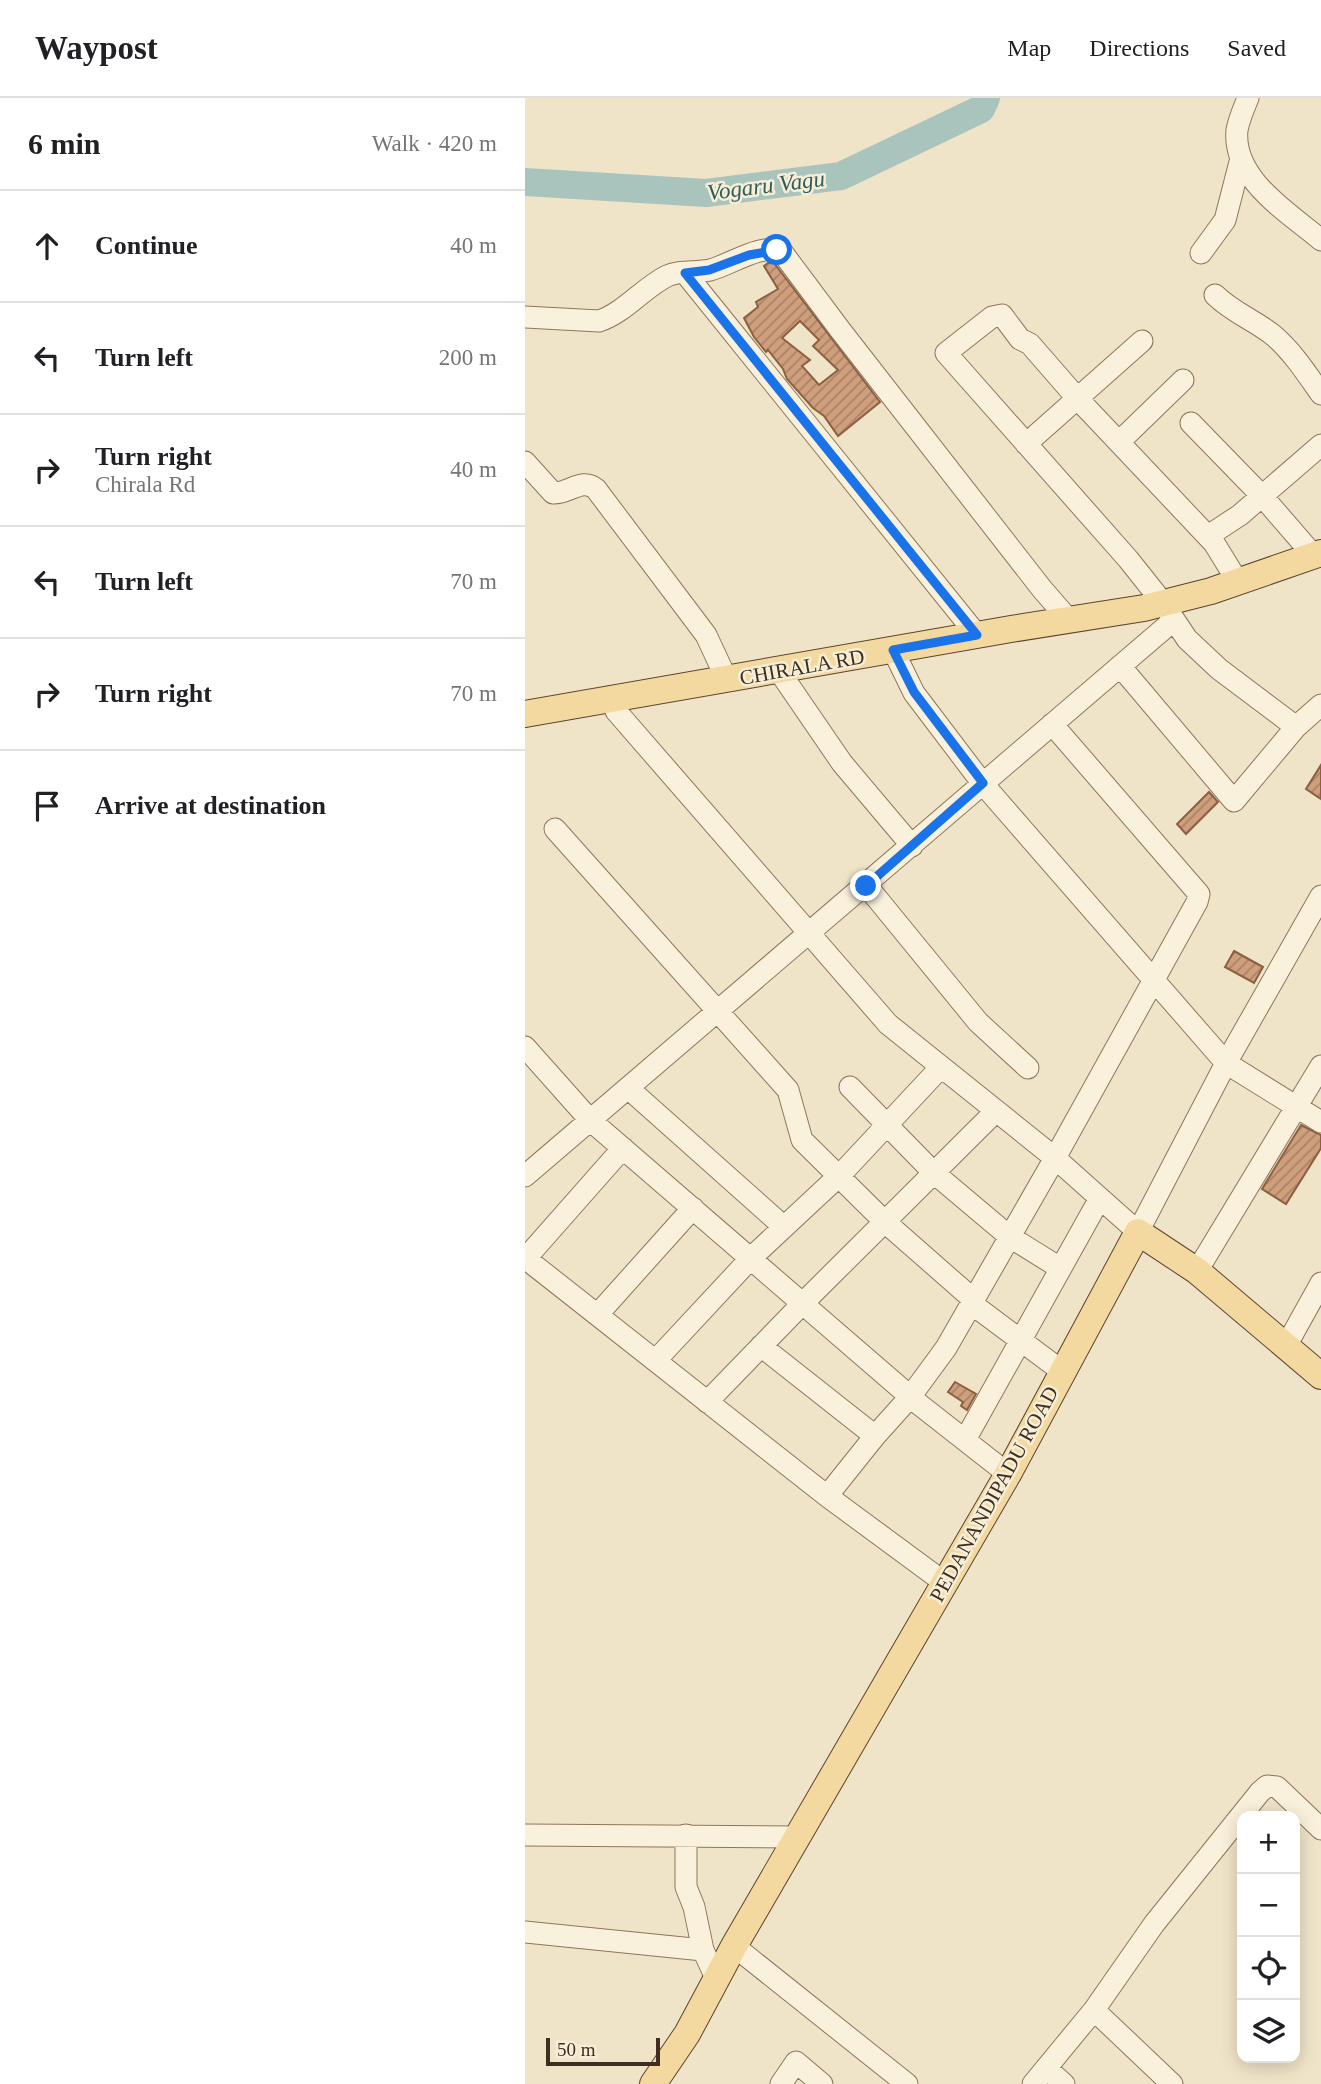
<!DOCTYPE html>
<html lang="en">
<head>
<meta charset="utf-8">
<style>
	:root { --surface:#fff; --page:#f6f6f6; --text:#202124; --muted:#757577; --line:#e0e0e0 }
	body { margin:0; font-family:Georgia,serif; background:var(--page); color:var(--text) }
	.controls { position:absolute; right:21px; bottom:21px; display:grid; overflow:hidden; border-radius:14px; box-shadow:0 4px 18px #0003 }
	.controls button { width:63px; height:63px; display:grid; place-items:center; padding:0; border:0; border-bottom:2px solid var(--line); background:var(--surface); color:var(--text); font:35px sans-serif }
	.scale { position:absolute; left:21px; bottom:18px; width:114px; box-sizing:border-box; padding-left:7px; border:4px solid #3d2e20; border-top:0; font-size:19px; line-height:24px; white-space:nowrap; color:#3d2e20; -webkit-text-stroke:5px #f7eed8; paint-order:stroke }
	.stop { position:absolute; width:21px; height:21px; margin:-16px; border:5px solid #1a73e8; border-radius:50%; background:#fff }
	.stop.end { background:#1a73e8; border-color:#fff; box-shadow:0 2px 7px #0008 }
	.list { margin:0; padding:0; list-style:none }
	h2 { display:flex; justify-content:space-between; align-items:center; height:91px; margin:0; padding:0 28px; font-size:30px }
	h2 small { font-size:23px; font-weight:400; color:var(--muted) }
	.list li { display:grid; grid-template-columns:46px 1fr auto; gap:21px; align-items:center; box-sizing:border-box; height:112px; padding:0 28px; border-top:2px solid var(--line) }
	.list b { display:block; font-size:26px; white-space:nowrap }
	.list p { margin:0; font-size:23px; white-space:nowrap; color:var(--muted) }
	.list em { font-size:23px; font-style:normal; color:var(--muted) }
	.icon { flex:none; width:38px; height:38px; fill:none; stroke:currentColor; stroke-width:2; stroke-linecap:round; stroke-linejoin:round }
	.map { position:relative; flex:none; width:796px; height:1986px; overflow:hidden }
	header { display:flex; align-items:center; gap:42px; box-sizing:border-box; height:98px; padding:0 35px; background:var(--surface); border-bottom:2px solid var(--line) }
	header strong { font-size:33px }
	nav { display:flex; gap:38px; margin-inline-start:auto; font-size:24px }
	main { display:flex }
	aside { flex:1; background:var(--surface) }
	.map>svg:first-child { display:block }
</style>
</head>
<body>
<header>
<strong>Waypost</strong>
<nav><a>Map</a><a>Directions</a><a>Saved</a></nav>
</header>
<main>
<aside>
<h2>6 min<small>Walk · 420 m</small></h2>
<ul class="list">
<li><svg class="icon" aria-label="ahead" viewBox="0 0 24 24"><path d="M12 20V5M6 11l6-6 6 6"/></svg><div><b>Continue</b></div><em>40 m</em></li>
<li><svg class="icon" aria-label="left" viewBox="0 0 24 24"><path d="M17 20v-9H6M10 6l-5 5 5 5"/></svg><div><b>Turn left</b></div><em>200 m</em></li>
<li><svg class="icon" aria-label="right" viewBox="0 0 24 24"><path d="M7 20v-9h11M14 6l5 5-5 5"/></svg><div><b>Turn right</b><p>Chirala Rd</p></div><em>40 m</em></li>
<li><svg class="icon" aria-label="left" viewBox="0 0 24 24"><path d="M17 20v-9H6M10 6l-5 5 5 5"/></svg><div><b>Turn left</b></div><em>70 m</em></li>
<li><svg class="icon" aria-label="right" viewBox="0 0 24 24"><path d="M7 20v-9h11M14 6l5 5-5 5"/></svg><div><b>Turn right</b></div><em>70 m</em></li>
<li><svg class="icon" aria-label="arrive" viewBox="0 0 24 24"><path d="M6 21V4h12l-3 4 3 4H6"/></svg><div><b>Arrive at destination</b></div></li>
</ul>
</aside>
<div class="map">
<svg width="796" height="1986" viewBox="0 0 796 1986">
	<defs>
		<pattern id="building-hatch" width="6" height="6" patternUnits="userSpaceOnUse" patternTransform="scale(1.75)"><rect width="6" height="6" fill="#cf9f7d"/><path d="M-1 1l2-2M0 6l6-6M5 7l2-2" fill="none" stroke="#a98266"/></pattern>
	</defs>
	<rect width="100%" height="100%" fill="#f0e4c8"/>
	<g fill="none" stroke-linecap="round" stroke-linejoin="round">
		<!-- river -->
		<path stroke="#a9c4bc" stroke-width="28" d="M0,84L181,95L316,78L456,11L461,0"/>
	</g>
	<!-- building -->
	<path fill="url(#building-hatch)" stroke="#8d5f41" stroke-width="2" fill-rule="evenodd" d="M243,165H249L355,304L313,338L299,318L288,310L262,281L258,271L243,252L241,254L229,239L219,220L233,209L231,204L253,191L239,168ZM275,223L294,242L288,248L313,272L294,287L277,268L285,262L257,240Z
		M796,667V701L781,691Z
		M684,694L693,704L661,736L652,726Z
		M709,853L738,869L729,885L700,869Z
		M776,1027L796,1037V1050L761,1106L737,1091Z
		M430,1284L451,1296L442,1312L436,1308L438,1304L423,1294Z"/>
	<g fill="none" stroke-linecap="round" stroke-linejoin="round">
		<defs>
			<path id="minor" d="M723,0C719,10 714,21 712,32C707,81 764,115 796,142
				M676,155L700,122L716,60
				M160,175L452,537
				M690,197C707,214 729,222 748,237C767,253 782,276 796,296
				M0,219L74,223C99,215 118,190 142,178C154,172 171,175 185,172C205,167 237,144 257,154L316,233L517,491L543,521
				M666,325L738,399L789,458
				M594,344L658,282
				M501,346L617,243
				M0,364L28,395C44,396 57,379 71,391L181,537L202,582
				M683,438L715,417L796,347
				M713,484L689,445L552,300L505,246L495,241L477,217L467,219L421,255L603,461L638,505L662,541L694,571L771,629
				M368,552L389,595L458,686L701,965L796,1024
				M595,568L709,703L771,629L796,607
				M254,573L317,665L387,748
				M87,602L91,613L363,926L530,1060L613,1134L701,965L796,798
				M30,731L263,992L277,1042L360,1124L449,1202
				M341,787L453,924L503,970
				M0,949L65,1022L395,1307L483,1376
				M325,989L409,1075L485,1139L535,1170
				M103,990L259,1129
				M0,1078L649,522
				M0,1160L302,1398L420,1485
				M1,1160L98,1050
				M672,1173L796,968
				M447,1206L538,1274
				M73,1216L168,1110
				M236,1248L350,1338
				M761,1248L796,1185
				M131,1262L226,1160L317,1075L416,969
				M182,1304L278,1205L471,1013
				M440,1342L575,1100
				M302,1398L350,1338L385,1299L421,1250L530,1060L672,804L674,796L527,626
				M0,1737L272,1739
				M161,1737V1789L169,1809L178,1852
				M0,1834L178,1852L192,1882
				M209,1848L382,1986
				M569,1912L647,1986
				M521,1970L539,1986
				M256,1986L271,1964L297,1986
				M508,1986L569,1912L629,1826L735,1694L742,1688L752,1689L796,1731"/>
			<path id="major" d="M0,616L486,531L619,510L686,493L796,455
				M128,1986L162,1936L209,1848L483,1376L613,1134L672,1173L796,1278"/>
		</defs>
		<!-- minor casing -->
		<use href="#minor" stroke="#8d765c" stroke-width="23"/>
		<!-- major casing -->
		<use href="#major" stroke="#5b4430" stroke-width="28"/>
		<!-- minor -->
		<use href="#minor" stroke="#faf1dc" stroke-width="21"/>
		<!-- major -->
		<use href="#major" stroke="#f3d9a0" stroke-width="26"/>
	</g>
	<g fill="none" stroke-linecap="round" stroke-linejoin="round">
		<!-- route -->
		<path stroke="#1a73e8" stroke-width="9" d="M252,152L224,157L184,172L160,175L452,537L368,552L389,594L458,685L341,788"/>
	</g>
	<g text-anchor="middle" stroke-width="5" stroke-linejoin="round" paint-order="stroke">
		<!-- street labels -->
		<g font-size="21" fill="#3d2e20" stroke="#f7eed8">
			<text transform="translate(277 569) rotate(-10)" y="7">CHIRALA RD</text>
			<text transform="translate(469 1396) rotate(-61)" y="7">PEDANANDIPADU ROAD</text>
		</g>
		<!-- water labels -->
		<g font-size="23" font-style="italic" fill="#2f5d5a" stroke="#f7eed8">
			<text transform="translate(241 87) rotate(-7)" y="8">Vogaru Vagu</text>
		</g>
	</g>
</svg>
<div class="controls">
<button>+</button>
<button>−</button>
<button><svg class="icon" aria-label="locate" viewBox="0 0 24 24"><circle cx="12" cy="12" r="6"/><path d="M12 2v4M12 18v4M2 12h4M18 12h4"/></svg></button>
<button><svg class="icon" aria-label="layers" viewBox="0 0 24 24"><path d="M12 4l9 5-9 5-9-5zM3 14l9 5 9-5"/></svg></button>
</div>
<div class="scale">50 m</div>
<div class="stop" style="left:252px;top:152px"></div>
<div class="stop end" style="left:341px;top:788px"></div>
</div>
</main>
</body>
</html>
